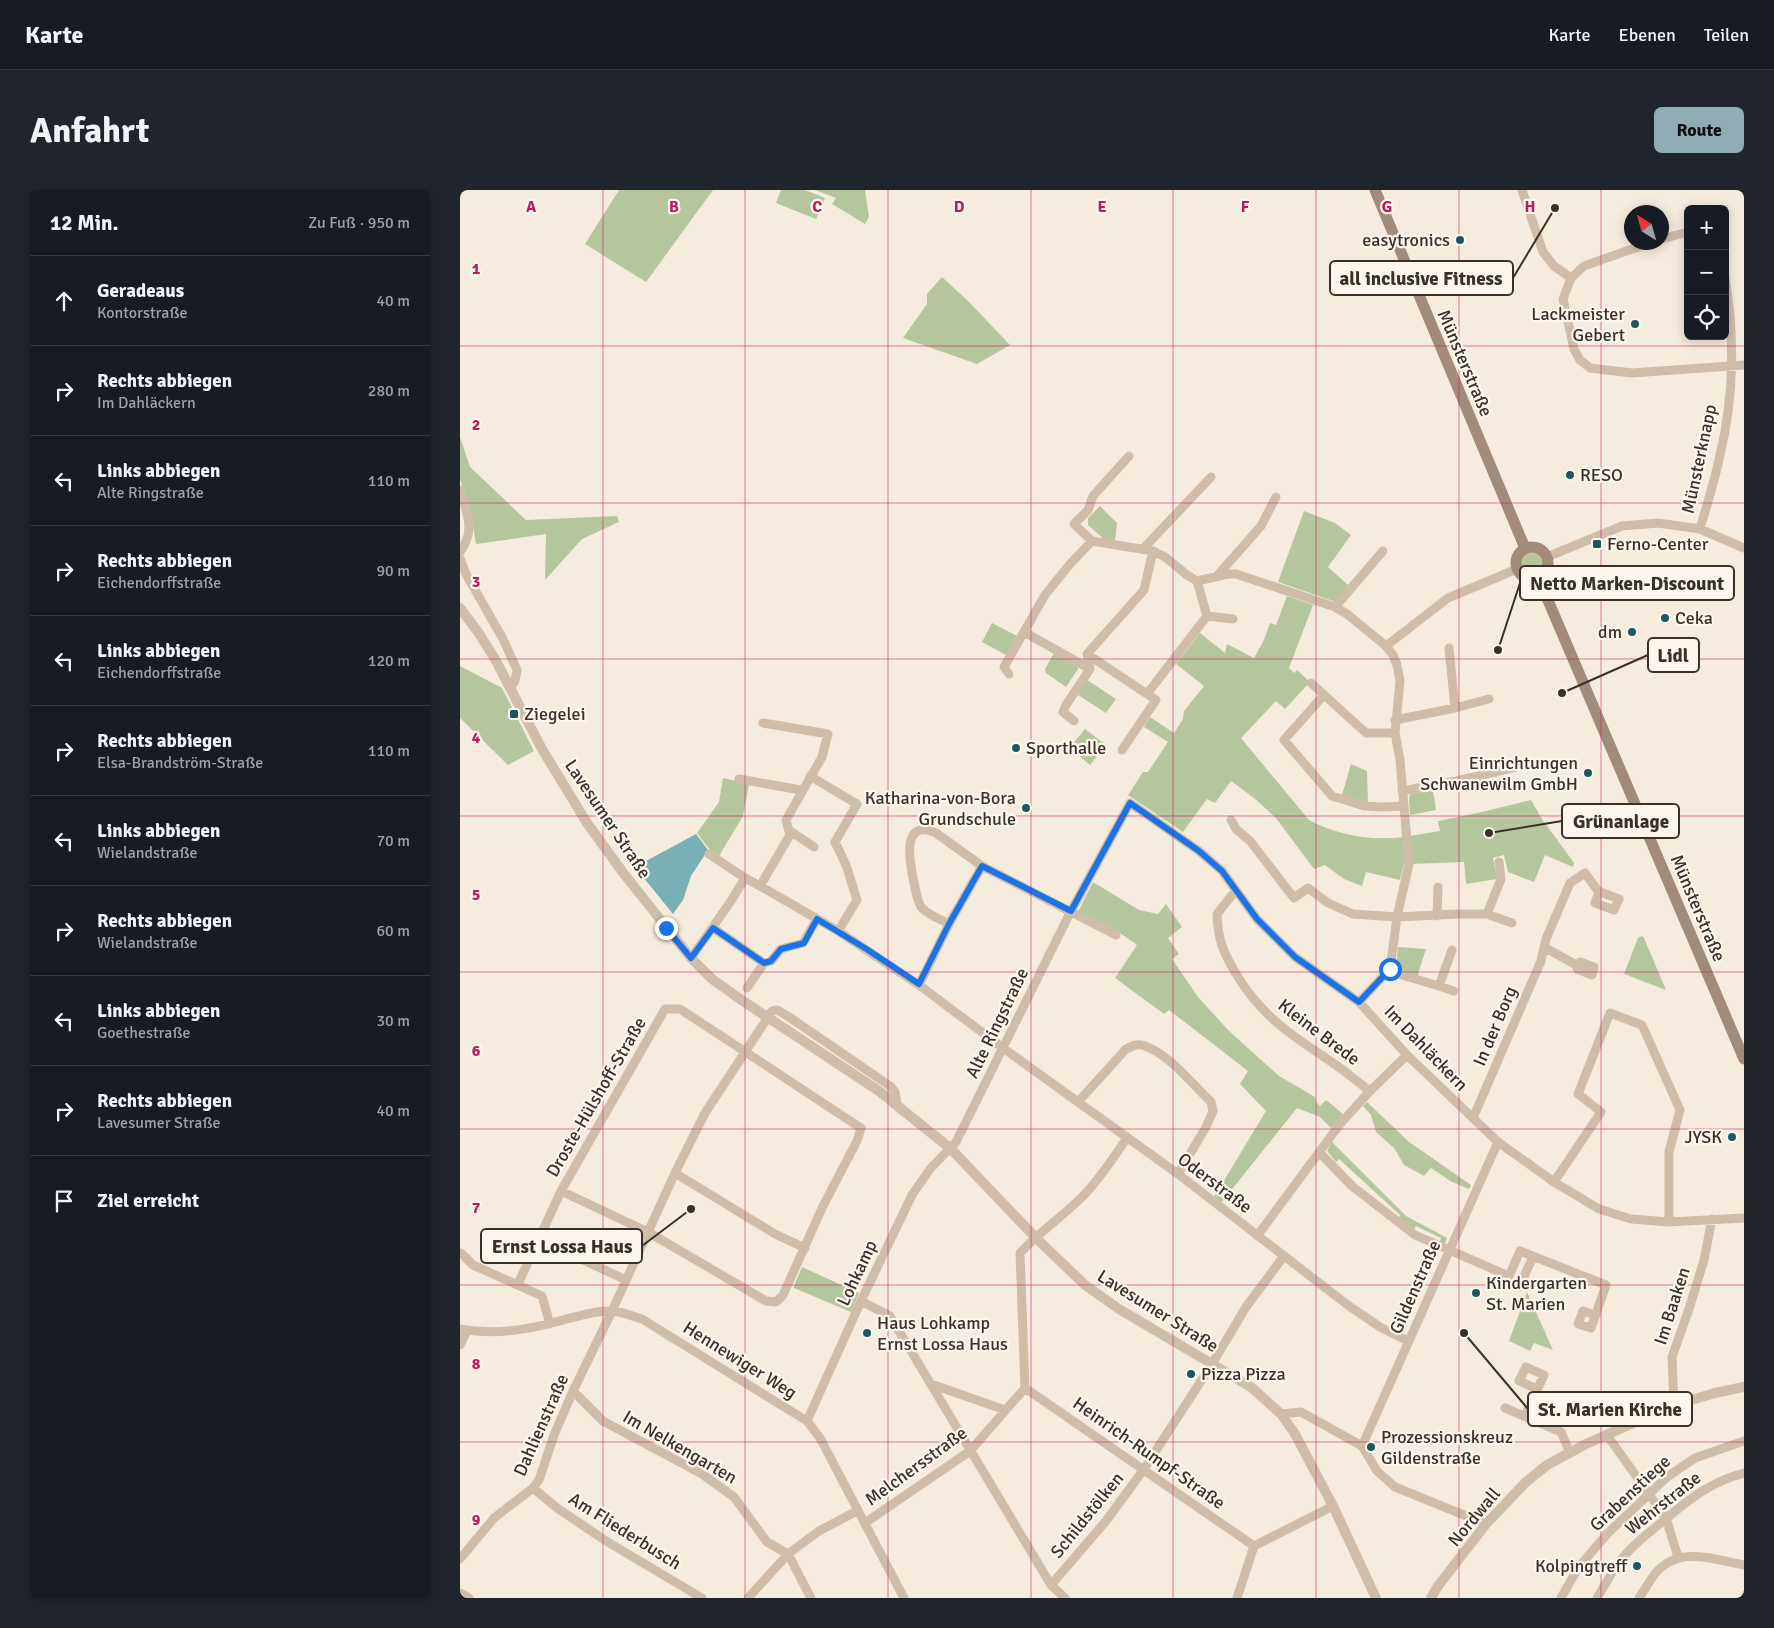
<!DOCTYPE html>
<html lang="de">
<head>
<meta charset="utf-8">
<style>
	:root { --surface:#171b24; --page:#20242c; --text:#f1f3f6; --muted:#9ea1a6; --line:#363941; --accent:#90adb3 }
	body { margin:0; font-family:Signika,sans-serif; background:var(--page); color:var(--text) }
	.controls { position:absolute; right:15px; top:15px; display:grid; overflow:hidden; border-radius:8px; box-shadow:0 2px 12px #0003 }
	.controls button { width:45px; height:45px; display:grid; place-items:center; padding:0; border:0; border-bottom:1px solid var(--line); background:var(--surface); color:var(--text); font:25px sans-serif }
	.compass { position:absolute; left:1164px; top:15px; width:45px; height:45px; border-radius:50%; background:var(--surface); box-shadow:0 2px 12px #0003; rotate:323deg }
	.stop { position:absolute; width:15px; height:15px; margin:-11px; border:4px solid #1a73e8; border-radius:50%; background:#fff }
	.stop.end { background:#1a73e8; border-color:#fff; box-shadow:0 1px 5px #0008 }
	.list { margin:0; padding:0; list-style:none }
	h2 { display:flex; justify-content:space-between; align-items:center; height:65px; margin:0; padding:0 20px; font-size:21px }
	h2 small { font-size:16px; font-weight:400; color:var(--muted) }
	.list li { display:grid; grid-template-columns:32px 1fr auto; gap:15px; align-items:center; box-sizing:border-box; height:90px; padding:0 20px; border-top:1px solid var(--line) }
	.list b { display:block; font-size:19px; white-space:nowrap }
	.list p { margin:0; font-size:16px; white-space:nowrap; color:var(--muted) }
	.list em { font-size:16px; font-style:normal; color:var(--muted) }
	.icon { flex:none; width:28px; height:28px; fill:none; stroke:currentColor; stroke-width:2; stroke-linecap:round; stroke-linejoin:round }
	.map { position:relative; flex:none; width:1284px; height:1408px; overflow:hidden; border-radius:8px }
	header { display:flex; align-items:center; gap:30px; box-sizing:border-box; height:70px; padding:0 25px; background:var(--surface); border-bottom:1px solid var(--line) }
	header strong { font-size:24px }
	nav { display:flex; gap:28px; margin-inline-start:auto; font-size:18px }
	.intro { display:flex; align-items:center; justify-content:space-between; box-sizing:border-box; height:120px; padding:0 30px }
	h1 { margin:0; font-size:35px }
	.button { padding:12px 22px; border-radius:8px; background:var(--accent); color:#111; font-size:18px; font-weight:700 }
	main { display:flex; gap:30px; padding:0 30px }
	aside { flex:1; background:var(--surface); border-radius:8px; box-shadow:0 2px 12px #0003 }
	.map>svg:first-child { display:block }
</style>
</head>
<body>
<header>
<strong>Karte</strong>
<nav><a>Karte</a><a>Ebenen</a><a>Teilen</a></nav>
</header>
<div class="intro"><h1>Anfahrt</h1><a class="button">Route</a></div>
<main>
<aside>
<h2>12 Min.<small>Zu Fuß · 950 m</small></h2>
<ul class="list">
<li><svg class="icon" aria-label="ahead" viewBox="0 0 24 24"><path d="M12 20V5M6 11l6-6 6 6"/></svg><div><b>Geradeaus</b><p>Kontorstraße</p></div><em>40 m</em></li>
<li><svg class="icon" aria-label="right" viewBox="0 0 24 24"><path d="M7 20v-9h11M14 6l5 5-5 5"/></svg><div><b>Rechts abbiegen</b><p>Im Dahläckern</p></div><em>280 m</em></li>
<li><svg class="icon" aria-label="left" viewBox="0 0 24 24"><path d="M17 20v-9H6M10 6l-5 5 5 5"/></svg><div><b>Links abbiegen</b><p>Alte Ringstraße</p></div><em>110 m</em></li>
<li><svg class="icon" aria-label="right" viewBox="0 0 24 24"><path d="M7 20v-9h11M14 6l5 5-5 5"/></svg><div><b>Rechts abbiegen</b><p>Eichendorffstraße</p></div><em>90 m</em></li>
<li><svg class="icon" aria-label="left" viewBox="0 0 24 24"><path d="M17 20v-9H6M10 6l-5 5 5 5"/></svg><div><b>Links abbiegen</b><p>Eichendorffstraße</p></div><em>120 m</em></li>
<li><svg class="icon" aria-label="right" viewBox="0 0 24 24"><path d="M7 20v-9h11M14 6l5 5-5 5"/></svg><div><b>Rechts abbiegen</b><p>Elsa-Brandström-Straße</p></div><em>110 m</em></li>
<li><svg class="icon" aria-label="left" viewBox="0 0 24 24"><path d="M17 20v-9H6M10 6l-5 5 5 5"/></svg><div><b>Links abbiegen</b><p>Wielandstraße</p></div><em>70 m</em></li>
<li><svg class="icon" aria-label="right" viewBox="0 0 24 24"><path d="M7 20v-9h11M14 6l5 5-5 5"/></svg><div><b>Rechts abbiegen</b><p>Wielandstraße</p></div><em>60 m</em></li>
<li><svg class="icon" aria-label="left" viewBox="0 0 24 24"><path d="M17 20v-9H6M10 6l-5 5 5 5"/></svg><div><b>Links abbiegen</b><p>Goethestraße</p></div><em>30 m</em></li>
<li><svg class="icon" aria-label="right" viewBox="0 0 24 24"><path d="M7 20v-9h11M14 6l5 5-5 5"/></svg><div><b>Rechts abbiegen</b><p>Lavesumer Straße</p></div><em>40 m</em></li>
<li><svg class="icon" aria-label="arrive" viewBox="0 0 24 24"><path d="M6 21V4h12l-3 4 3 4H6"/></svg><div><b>Ziel erreicht</b></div></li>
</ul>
</aside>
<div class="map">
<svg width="1284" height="1408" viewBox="0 0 1284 1408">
	<rect width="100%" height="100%" fill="#f5ecde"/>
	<!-- green -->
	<path fill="#b5c69c" d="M159,0H253L186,92L125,54Z
		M321,0H345L365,8L356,29L316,13Z
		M355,0H405L409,27L405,34L372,14L376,8Z
		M482,87L508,111L550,155L517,174L443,148L467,114V104Z
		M0,247L10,277L66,330L157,326L159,332L122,349L85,390L86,344L16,354L11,324L0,289Z
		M640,316L657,333L655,351L644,349L628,335V328Z
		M844,321L875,333L891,345L868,377L889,396L876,411H873L818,392Z
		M1060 373a12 12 0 1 1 24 0a12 12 0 1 1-24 0Z
		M827,406L853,415L829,478L834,483L837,480L850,492L825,519L816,511L781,548L849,630C880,646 911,651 945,647L946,674H944L940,690L906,682L902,696L884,689L865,675L854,679L816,628L794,608L771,591L755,613L747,609L723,642L668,605L683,582H688L708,552L684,537L690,527L714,543L723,529L724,521L744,496L716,474L740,443L765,463L767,454L794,468L804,450L810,433L816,435Z
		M532,433L557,446L546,465L522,452Z
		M594,463L617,476L618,479L606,497L586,483L585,479Z
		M0,476L42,498L74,561L48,575L0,528Z
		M627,490L656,509L646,523L618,505Z
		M625,539L646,555L630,575L609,558Z
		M891,574L907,581L908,613L882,605Z
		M263,588L289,594L283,626L259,666L250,660L237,643L259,612Z
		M973,600L976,620L950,625L949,607L951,604Z
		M1071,610L1082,629L1114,673L1113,677L1085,665L1074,692L1048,682L1044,665L1033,668L1037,689L1006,694L1004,672L951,674L950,646L980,641L978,631L1022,622Z
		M633,692L679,720L698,724L706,714L722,737L708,748L719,764L712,769L738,807L768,840L819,886L855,907L856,912L860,916L866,910L883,924L871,938L860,927L837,918L761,1013L754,1007L806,921L780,894L788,881L709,820L704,824L655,788L677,755L660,743L618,722Z
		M1182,746L1184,748L1206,800L1164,784L1178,748Z
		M938,757L966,759L957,787L938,781L936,778Z
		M907,912L949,952L1011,995L1009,999L992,992L971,978L964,986L944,975L934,958L916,942L911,925L903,916Z
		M872,952L946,1026L987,1048L985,1053L981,1055L979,1053L981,1048L956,1036L953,1041L938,1029L940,1025L879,969L876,972L867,961Z
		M342,1077L399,1103L391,1122L334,1098V1096Z
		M1067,1102L1093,1160L1074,1153L1070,1161L1049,1151Z"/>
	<!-- water -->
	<path fill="#7aafb6" d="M236,644L248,660L231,686L223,710L213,724L175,677Z"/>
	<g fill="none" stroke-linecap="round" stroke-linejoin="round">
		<!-- minor -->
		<path stroke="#cfbda8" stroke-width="9" d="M1062,0L1083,62L1094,76L1111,88
			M1202,49L1228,42
			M1192,52L1124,76L1111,88L1103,109L1114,159L1120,170L1130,178L1172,183L1284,175
			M669,266L633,306L628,320L614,334L632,351L693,361L705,367L727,385L737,391L768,384H776L875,417L887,424L926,456L933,465L937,475L940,491L935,543L940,570L949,674L937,727L930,779L899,812
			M0,300C7,324 16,340 0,362
			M1240,339C1247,314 1255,290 1260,265C1274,208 1275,145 1265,88
			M683,359L751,287
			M1087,367L1162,336L1198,333L1240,339L1284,358
			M0,368L6,384L43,449L57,480L55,491L50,497
			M757,386L801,336L816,307
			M875,417L923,361
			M747,426L773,429
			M564,442L630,479
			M926,456L988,408L1057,379
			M989,458L995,518
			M627,464L687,504
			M549,484L544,477L585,405L610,374L632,351
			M851,493L906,543H935
			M863,506L824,550L872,606L904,616L922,617L944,616
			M935,530L995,518L1029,509
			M614,531L603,522L606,515L630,479L627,464L684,400L693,361
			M662,560L696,510L687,504L747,426L737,391
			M350,586L397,614L375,652L386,675L397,710L378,741
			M279,589L341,600
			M942,601L997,591L1056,577
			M771,630L776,639L790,651L834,708L848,698L868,713L893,724L937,727L997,724H1027L1052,733
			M330,641L354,657
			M249,664L285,688
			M300,696L378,741L459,795
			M776,700L757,724C758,752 764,764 778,787C806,832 839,849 880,878C890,885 900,894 910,901
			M1027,724L1041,689L1039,672
			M977,726L978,697
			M489,734C482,730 468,725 462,718C457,712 456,701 454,693C450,674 440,627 476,643L522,676
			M253,738L304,773L311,771L321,759L343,753L357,729
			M656,745L522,676L489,734L459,795L543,858L718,984L889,1116L920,1137L948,1151
			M1084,757L1118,776
			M231,768L271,711L285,688L300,696L330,645L326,630L362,567L368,544L303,533
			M1120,772L1134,777L1132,785L1117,779Z
			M930,779L935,783L979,796L992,760
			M979,796L994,801
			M287,798L304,773
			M618,912L666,859C672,856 678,853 685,856C710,865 732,894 751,912L753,921L746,937L718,984
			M1013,928L1081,771L1086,749L1110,693L1125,683L1138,701L1159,709L1154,720L1135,713L1139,702
			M860,963L892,996L955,1045L1049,1086L1060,1061L1146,1095L1131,1138L1118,1134L1123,1121L1136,1125
			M215,983L315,1044L345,1058
			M1094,992L1141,922L1118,904L1150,823L1182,835L1220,920L1209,962V1032
			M797,1046L880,934L910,901L947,865
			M78,1049L166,1090
			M1,1063L13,1075L82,1106L90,1134
			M58,1094L101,1001L205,819H220L401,938L397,951L363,1016L323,1105L316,1112L306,1111L188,1042L101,1001
			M1059,1097L1073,1067
			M401,1111L430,1126L591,1395L605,1408
			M0,1139C33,1145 63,1141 95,1132C113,1128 133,1120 152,1121C162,1122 172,1126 182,1129L347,1231L360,1248L444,1408
			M0,1155L7,1141
			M471,1194L545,1220
			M565,1198L560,1063C580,1041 605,1025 625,1004C641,987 654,967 667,948
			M565,1198L794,1356
			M113,1201L143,1231L242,1284L274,1307L307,1352L328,1364L351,1408
			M1214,1215L1212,1167L1229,1119L1244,1070L1252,1029
			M1045,1218L1101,1242L1110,1263
			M821,1224L841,1222L902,1256L917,1281L935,1297L1026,1334
			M1065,1226L1084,1185L1066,1177L1059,1191L1077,1199
			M347,1231L401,1111L452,1005L470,979L496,952L611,721L670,613L739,661L762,681L797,729L835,767L899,812L947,865L1038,952L1094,992L1139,1019L1171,1029L1209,1032L1284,1028
			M1147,1245L1206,1328L1218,1367
			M902,1256L1038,952
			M73,1298L97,1318L146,1351L242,1408
			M405,1333L510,1261L565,1198
			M0,1369L34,1328L73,1298L79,1290L94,1245L113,1201L152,1121L215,983L245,923L312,821L317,820L326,825L430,896L435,902L437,914
			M591,1395L646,1331L684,1279L752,1174L786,1117L824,1066
			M0,1403L9,1408
			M288,1408L328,1364L359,1341L397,1321
			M777,1408L794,1356L873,1316
			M1101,1408L1118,1378L1147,1344L1207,1287L1235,1268L1284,1251
			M1137,1408C1144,1397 1150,1385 1157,1375C1169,1358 1186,1345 1202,1332C1227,1311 1251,1291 1284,1283
			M1179,1408C1184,1401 1189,1392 1194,1385C1218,1355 1252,1369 1284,1375"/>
		<!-- tertiary -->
		<path stroke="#cfbda8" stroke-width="10" d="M0,418L18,442L35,469L82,559L127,633L164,684L231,768L252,789L280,809L419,901L491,959L575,1047L625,1095L659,1119L791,1197L821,1224L835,1244L873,1316L916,1408
			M971,1408L978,1396L1026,1334L1066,1292L1087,1275L1126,1254L1214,1215L1255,1203L1284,1197"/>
		<!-- secondary -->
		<path stroke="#a38b79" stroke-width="11" d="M915,0L1065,358
			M1056 373a16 16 0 1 1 32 0a16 16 0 1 1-32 0Z
			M1078,387L1284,869"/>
	</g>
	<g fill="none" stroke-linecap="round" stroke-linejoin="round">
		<!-- route -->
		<path stroke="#1a73e8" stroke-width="6" d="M206,738L231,768L253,738L304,773L311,771L321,759L344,753L357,729L408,760L459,794L489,734L522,676L611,721L670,613L739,661L762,681L797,729L835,767L899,812L930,779"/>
	</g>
	<!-- grid -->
	<path fill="none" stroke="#c2185b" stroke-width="1" stroke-opacity="0.55" d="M143,0V1408M285,0V1408M428,0V1408M571,0V1408M713,0V1408M856,0V1408M999,0V1408M1141,0V1408M0,156H1284M0,313H1284M0,469H1284M0,626H1284M0,782H1284M0,939H1284M0,1095H1284M0,1252H1284"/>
	<!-- markers -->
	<g fill="#1a5862" stroke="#fcf6ec" stroke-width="2">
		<circle cx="1000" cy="50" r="5"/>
		<circle cx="1175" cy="134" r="5"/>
		<circle cx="1110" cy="285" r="5"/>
		<rect x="1132" y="349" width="10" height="10" rx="2.5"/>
		<circle cx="1205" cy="428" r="5"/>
		<circle cx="1172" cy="442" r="5"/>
		<rect x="49" y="519" width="10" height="10" rx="2.5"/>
		<circle cx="556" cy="558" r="5"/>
		<circle cx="1128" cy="583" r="5"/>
		<circle cx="566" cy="618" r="5"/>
		<circle cx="1272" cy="947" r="5"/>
		<circle cx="1016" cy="1103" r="5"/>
		<circle cx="407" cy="1143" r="5"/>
		<circle cx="731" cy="1184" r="5"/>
		<circle cx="911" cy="1257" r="5"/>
		<circle cx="1177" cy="1376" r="5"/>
	</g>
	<g text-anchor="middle" stroke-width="4.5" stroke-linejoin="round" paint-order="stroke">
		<!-- poi labels -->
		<g font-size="18" fill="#3b3029" stroke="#fcf6ec" text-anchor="start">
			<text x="990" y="56" text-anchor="end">easytronics</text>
			<text x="1165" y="130" text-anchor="end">Lackmeister<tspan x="1165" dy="21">Gebert</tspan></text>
			<text x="1120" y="291">RESO</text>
			<text x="1147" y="360">Ferno-Center</text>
			<text x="1215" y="434">Ceka</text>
			<text x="1162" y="448" text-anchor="end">dm</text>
			<text x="64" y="530">Ziegelei</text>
			<text x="566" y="564">Sporthalle</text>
			<text x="1118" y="579" text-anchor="end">Einrichtungen<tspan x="1118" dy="21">Schwanewilm GmbH</tspan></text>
			<text x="556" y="614" text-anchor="end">Katharina-von-Bora<tspan x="556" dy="21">Grundschule</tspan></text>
			<text x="1262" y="953" text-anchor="end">JYSK</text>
			<text x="1026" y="1099">Kindergarten<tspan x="1026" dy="21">St. Marien</tspan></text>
			<text x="417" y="1139">Haus Lohkamp<tspan x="417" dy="21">Ernst Lossa Haus</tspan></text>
			<text x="741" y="1190">Pizza Pizza</text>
			<text x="921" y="1253">Prozessionskreuz<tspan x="921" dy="21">Gildenstraße</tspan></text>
			<text x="1167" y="1382" text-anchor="end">Kolpingtreff</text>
		</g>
		<!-- street labels -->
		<g font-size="18" fill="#3b3029" stroke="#fcf6ec">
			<text transform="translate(1005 173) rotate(67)" y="6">Münsterstraße</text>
			<text transform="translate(1239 269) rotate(-78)" y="6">Münsterknapp</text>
			<text transform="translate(148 629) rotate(56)" y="6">Lavesumer Straße</text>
			<text transform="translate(1238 718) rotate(67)" y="6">Münsterstraße</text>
			<text transform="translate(537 833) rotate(-64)" y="6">Alte Ringstraße</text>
			<text transform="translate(1035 836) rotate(-67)" y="6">In der Borg</text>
			<text transform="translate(859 842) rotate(37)" y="6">Kleine Brede</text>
			<text transform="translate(966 858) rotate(46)" y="6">Im Dahläckern</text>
			<text transform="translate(136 907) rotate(-60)" y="6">Droste-Hülshoff-Straße</text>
			<text transform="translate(755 993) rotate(37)" y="6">Oderstraße</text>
			<text transform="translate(397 1083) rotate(-65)" y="6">Lohkamp</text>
			<text transform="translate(955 1097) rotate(-66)" y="6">Gildenstraße</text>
			<text transform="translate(1212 1116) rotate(-72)" y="6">Im Baaken</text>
			<text transform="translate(698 1121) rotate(32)" y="6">Lavesumer Straße</text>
			<text transform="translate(280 1170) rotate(32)" y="6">Hennewiger Weg</text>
			<text transform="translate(81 1235) rotate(-66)" y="6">Dahlienstraße</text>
			<text transform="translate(220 1257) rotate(30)" y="6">Im Nelkengarten</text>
			<text transform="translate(689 1263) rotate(35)" y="6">Heinrich-Rumpf-Straße</text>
			<text transform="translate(456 1276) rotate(-36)" y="6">Melchersstraße</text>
			<text transform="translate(1170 1303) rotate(-43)" y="6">Grabenstiege</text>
			<text transform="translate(1203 1313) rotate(-38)" y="6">Wehrstraße</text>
			<text transform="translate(627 1325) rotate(-51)" y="6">Schildstölken</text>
			<text transform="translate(1014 1327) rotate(-50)" y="6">Nordwall</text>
			<text transform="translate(165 1341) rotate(32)" y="6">Am Fliederbusch</text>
		</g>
	</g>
	<g font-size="16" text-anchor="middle" font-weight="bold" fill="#c2185b" stroke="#fcf6ec" stroke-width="4.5" stroke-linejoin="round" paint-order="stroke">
		<text x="71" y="22">A</text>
		<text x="214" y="22">B</text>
		<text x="357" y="22">C</text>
		<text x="499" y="22">D</text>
		<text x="642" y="22">E</text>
		<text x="785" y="22">F</text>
		<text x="927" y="22">G</text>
		<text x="1070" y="22">H</text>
		<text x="16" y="84">1</text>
		<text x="16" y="240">2</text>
		<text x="16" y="397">3</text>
		<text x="16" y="553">4</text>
		<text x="16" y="710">5</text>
		<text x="16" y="866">6</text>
		<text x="16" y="1023">7</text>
		<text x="16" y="1179">8</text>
		<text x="16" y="1335">9</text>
	</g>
	<!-- callouts -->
	<path fill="none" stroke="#3b3029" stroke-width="2" d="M1095 18L1053 88M1038 460L1060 393M1102 503L1188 465M1029 643L1102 631M231 1019L182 1056M1004 1143L1068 1219"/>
	<g fill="#3b3029" stroke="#fcf6ec" stroke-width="2">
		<circle cx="1095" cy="18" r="5"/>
		<circle cx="1038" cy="460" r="5"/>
		<circle cx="1102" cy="503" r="5"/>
		<circle cx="1029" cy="643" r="5"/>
		<circle cx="231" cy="1019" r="5"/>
		<circle cx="1004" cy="1143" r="5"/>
	</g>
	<g fill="#fcf6ec" stroke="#3b3029" stroke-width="2">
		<rect x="870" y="71" width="183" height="34" rx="5"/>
		<rect x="1060" y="376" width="214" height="34" rx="5"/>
		<rect x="1188" y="448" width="51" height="34" rx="5"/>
		<rect x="1102" y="614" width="117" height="34" rx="5"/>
		<rect x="21" y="1039" width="161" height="34" rx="5"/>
		<rect x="1068" y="1202" width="164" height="34" rx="5"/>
	</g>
	<g font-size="19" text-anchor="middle" font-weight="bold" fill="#3b3029">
		<text x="961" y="95">all inclusive Fitness</text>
		<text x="1167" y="400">Netto Marken-Discount</text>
		<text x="1213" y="472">Lidl</text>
		<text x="1161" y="638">Grünanlage</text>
		<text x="102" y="1063">Ernst Lossa Haus</text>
		<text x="1150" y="1226">St. Marien Kirche</text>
	</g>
</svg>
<div class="controls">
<button>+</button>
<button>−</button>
<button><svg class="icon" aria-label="locate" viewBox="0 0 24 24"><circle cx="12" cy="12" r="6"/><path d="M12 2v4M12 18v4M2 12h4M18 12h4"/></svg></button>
</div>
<svg class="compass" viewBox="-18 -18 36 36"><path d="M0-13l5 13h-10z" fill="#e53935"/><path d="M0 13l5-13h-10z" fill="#9ea1a6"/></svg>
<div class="stop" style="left:930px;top:779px"></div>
<div class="stop end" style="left:206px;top:738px"></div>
</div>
</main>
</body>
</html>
